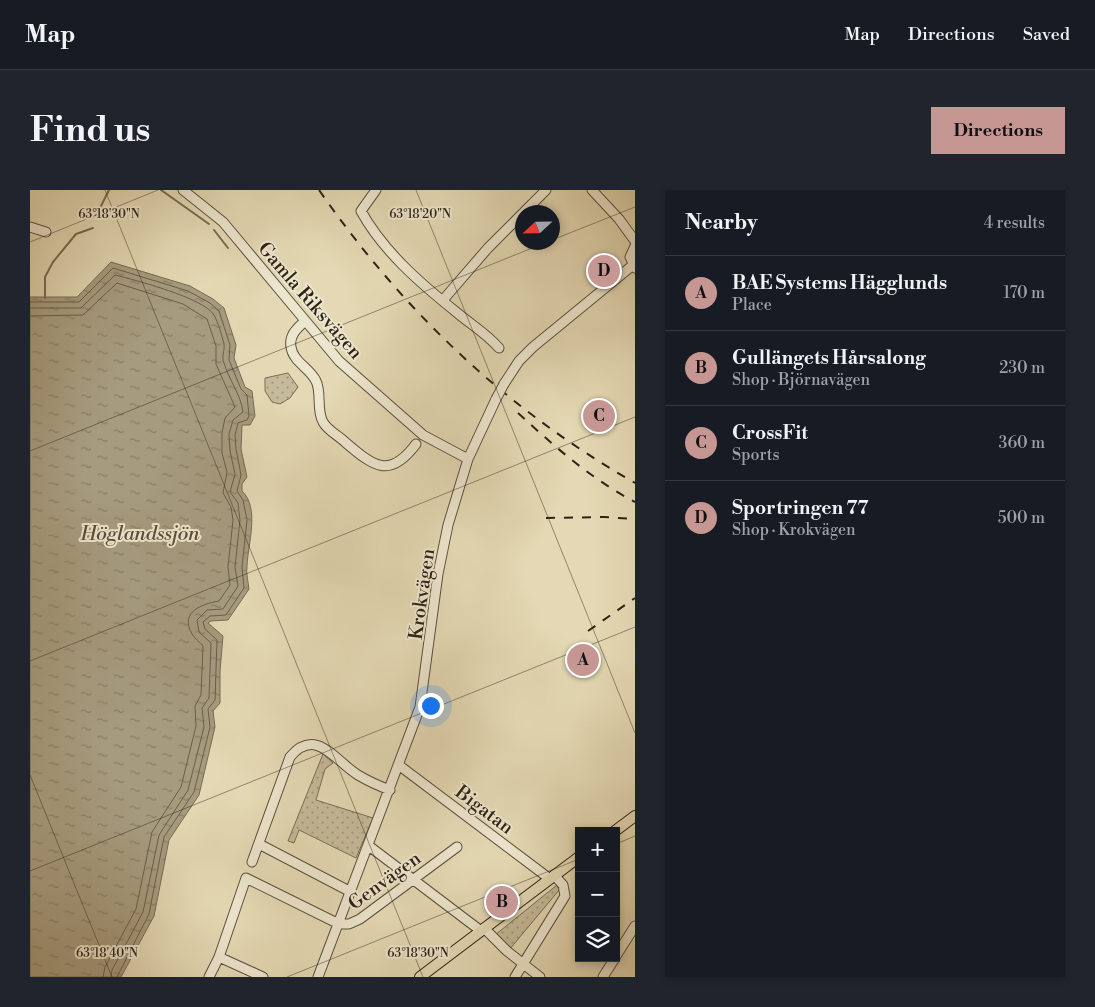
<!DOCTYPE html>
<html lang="en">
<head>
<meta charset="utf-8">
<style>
	:root { --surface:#171b24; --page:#20242c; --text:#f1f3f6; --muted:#9ea1a6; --line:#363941; --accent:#c59692 }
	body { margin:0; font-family:"Libre Bodoni",serif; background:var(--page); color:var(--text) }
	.controls { position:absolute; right:15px; bottom:15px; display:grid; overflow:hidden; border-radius:0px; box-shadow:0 2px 8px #0003 }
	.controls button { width:45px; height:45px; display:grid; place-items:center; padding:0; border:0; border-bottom:1px solid var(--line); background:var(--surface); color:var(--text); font:25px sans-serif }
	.compass { position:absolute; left:485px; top:15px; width:45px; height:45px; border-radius:50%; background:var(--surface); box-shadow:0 2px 8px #0003; rotate:248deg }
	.you { position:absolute; left:400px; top:515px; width:18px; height:18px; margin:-12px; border:4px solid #fff; border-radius:50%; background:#1a73e8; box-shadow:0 0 0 8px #1a73e833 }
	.badge { display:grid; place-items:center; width:32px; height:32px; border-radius:50%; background:var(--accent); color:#111; font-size:16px; font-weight:700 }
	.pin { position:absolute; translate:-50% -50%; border:2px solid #fff; box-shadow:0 1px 5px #0006 }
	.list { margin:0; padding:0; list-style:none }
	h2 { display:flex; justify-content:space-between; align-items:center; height:65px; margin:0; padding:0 20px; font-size:21px }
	h2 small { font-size:16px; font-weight:400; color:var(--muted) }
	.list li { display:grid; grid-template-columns:32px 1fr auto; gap:15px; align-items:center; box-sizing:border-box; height:75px; padding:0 20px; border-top:1px solid var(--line) }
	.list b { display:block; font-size:19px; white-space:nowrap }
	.list p { margin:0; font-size:16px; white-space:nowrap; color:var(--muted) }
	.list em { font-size:16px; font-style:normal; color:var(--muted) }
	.icon { flex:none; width:28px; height:28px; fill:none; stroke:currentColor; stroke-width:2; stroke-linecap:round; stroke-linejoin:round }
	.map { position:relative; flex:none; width:605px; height:787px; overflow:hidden; border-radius:0px }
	header { display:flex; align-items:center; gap:30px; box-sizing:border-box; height:70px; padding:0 25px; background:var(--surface); border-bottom:1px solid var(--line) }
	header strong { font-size:24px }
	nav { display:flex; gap:28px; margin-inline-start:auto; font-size:18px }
	.intro { display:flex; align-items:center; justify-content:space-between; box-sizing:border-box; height:120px; padding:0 30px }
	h1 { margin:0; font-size:35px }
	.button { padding:12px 22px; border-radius:0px; background:var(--accent); color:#111; font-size:18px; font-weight:700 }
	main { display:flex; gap:30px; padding:0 30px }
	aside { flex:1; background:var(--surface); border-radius:0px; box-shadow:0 2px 8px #0003 }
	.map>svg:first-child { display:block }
</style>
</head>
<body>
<header>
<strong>Map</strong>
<nav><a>Map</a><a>Directions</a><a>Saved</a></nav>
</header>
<div class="intro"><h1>Find us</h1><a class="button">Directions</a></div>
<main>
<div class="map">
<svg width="605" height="787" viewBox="0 0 605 787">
	<defs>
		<pattern id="grass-dots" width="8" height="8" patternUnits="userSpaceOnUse" patternTransform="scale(1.25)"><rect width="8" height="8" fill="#c5ba99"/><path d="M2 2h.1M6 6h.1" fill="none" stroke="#a0977c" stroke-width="1.8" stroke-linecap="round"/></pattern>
		<pattern id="water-ripples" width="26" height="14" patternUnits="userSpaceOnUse" patternTransform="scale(1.25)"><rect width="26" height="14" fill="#a69b7e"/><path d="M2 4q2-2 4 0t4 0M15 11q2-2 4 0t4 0" fill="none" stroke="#887e66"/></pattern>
	</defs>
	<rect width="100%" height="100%" fill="#e4d9b4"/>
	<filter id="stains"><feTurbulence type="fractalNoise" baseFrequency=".004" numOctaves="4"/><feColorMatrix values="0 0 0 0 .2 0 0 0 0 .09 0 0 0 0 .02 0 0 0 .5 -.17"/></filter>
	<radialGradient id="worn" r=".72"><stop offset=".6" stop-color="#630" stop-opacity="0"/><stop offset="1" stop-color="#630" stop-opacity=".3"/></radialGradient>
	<!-- grass -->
	<path fill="url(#grass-dots)" stroke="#796e58" d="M258,183L268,197L260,208L250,214L242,212L235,201V188Z
		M293,564L303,573L295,579L286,610L343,628L326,668L269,640L264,653L258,651Z
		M527,695L530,699L479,760L465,745Z"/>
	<!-- water -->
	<path fill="url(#water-ripples)" stroke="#766b54" d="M81,72L160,96L183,109L194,118L206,155L204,168L215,197L222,201L225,226L220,235H212L211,259L217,287L212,294V301C230,318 218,353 217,376C216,383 218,391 219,399L198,430L181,431L178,433L193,446L190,481V513L183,521L185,537L169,605L139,650L124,726L91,787H0V107H47Z"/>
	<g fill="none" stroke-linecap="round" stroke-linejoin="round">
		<!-- shore -->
		<path stroke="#6a5e4a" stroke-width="1" d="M0,112H49L83,78L158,101L180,113L189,121L200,155L199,170L211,199L217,205L219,226L217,230L208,233L205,245L206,259L211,285L207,301L213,310L217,330L212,377L214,398L196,425L180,426L173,432L175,439L187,450L185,510L178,519L180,537L164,602L134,647L119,724L87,787
			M0,118H51L85,85C105,90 174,108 184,125C188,132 192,146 194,154C195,161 191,167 194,173C199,190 211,205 213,222L203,230L199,244L200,261L205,284L200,302L208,313L210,330L205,377L208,396L193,419L177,420L167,430L169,442L181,453L179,508L172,518L174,537L158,600L129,645L113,722L82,780L81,787
			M0,126L53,125L87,93L153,114L177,129L186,156V174L205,217L195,228L192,243V263L197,282L193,303L201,317L203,330L198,377L200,395L189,411C173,414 149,421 162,444C165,449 170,452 173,456L171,505L165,516L166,536L151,597L122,642L106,719L75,777L73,787"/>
		<!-- stream -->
		<path stroke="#766b54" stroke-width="2" d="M131,0L179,34
			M66,26L79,0
			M184,40L198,58
			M15,108V87L23,72L46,44L63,38"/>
		<defs>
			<path id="minor" d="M153,0L193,32L309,171L393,245L438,269
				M346,0L331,21C353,61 390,93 425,121C440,134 456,143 469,158
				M562,0L589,29L605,51
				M494,22L516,0
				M0,37L16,42
				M605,56L600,67L605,78
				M413,110L458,58L492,24
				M274,132C266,139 259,146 261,157C263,172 280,178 286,191C292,203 286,220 293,232C297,240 309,246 315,252C344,277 360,289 386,254
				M474,194L489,171L503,157L603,75
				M370,576L520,689
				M229,654L321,702
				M339,656L451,741
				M222,672L260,567C286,536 305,571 328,585C338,591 349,596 360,600
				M454,738L477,761L510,787
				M586,766L605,736
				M189,767L233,787
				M179,787L189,767L216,688L309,734H319L330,729L427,657
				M288,787L390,517L408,384L418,335L438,269L466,209
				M485,787L535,706L533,695L524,685
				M573,787L585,768"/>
			<path id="major" d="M585,641L605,626
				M390,787L549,667"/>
		</defs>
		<!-- minor casing -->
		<use href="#minor" stroke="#5b503e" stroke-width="11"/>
		<!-- major casing -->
		<use href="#major" stroke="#2d2216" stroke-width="12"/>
		<!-- minor -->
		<use href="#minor" stroke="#ede6ce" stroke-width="9"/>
		<!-- major -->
		<use href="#major" stroke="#e4d9b4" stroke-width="10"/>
		<!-- rail -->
		<path stroke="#2d2216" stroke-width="2" stroke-dasharray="9 9" stroke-linecap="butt" d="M289,0C374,122 476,219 605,293
			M488,223C524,256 561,289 605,312
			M516,328L574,327L605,329
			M558,441L605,408"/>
		<defs>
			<path id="minor-bridge" d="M466,209L474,194"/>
		</defs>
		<!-- minor-bridge casing -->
		<use href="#minor-bridge" stroke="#5b503e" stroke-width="11" stroke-linecap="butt"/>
		<!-- minor-bridge -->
		<use href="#minor-bridge" stroke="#ede6ce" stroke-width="9"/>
	</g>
	<!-- ticks -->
	<path fill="none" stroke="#2d2216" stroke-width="1" stroke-opacity="0.45" d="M75,0L393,787M386,0L605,543M522,50L605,17M0,52L128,0M0,261L517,52M0,471L605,227M0,585L82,787M586,654L605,646M0,681L605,437M257,787L549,669"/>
	<g text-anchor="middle" stroke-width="4" stroke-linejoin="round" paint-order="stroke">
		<!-- street labels -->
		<g font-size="19" fill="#2d2216" stroke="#ede6ce">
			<text transform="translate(281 110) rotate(49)" y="7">Gamla Riksvägen</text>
			<text transform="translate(391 404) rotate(-82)" y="7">Krokvägen</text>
			<text transform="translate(455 619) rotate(37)" y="7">Bigatan</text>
			<text transform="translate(354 690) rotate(-36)" y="7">Genvägen</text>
		</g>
		<!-- water labels -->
		<g font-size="20" font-style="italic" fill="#574c3a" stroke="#ede6ce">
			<text x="110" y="350">Höglandssjön</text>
		</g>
	</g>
	<g font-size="12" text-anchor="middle" fill="#2d2216" stroke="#ede6ce" stroke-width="4" stroke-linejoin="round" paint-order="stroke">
		<text x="79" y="28">63°18'30"N</text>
		<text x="390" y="28">63°18'20"N</text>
		<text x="77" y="767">63°18'40"N</text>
		<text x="388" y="767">63°18'30"N</text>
	</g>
	<rect width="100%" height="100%" filter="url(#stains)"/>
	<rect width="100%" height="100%" fill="url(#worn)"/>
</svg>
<div class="controls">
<button>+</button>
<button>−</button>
<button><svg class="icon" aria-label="layers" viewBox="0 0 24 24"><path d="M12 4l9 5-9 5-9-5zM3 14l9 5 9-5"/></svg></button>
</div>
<svg class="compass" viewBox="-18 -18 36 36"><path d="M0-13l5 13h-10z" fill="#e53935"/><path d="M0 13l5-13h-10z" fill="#9ea1a6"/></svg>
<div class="you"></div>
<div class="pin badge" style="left:553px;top:470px">A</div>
<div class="pin badge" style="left:472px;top:712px">B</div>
<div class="pin badge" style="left:569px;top:226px">C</div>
<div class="pin badge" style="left:574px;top:81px">D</div>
</div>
<aside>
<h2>Nearby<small>4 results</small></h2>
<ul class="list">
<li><span class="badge">A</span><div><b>BAE Systems Hägglunds</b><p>Place</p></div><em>170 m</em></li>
<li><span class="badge">B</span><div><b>Gullängets Hårsalong</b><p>Shop · Björnavägen</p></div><em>230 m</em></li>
<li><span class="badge">C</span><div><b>CrossFit</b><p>Sports</p></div><em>360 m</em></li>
<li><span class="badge">D</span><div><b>Sportringen 77</b><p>Shop · Krokvägen</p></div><em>500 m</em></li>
</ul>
</aside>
</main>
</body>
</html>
